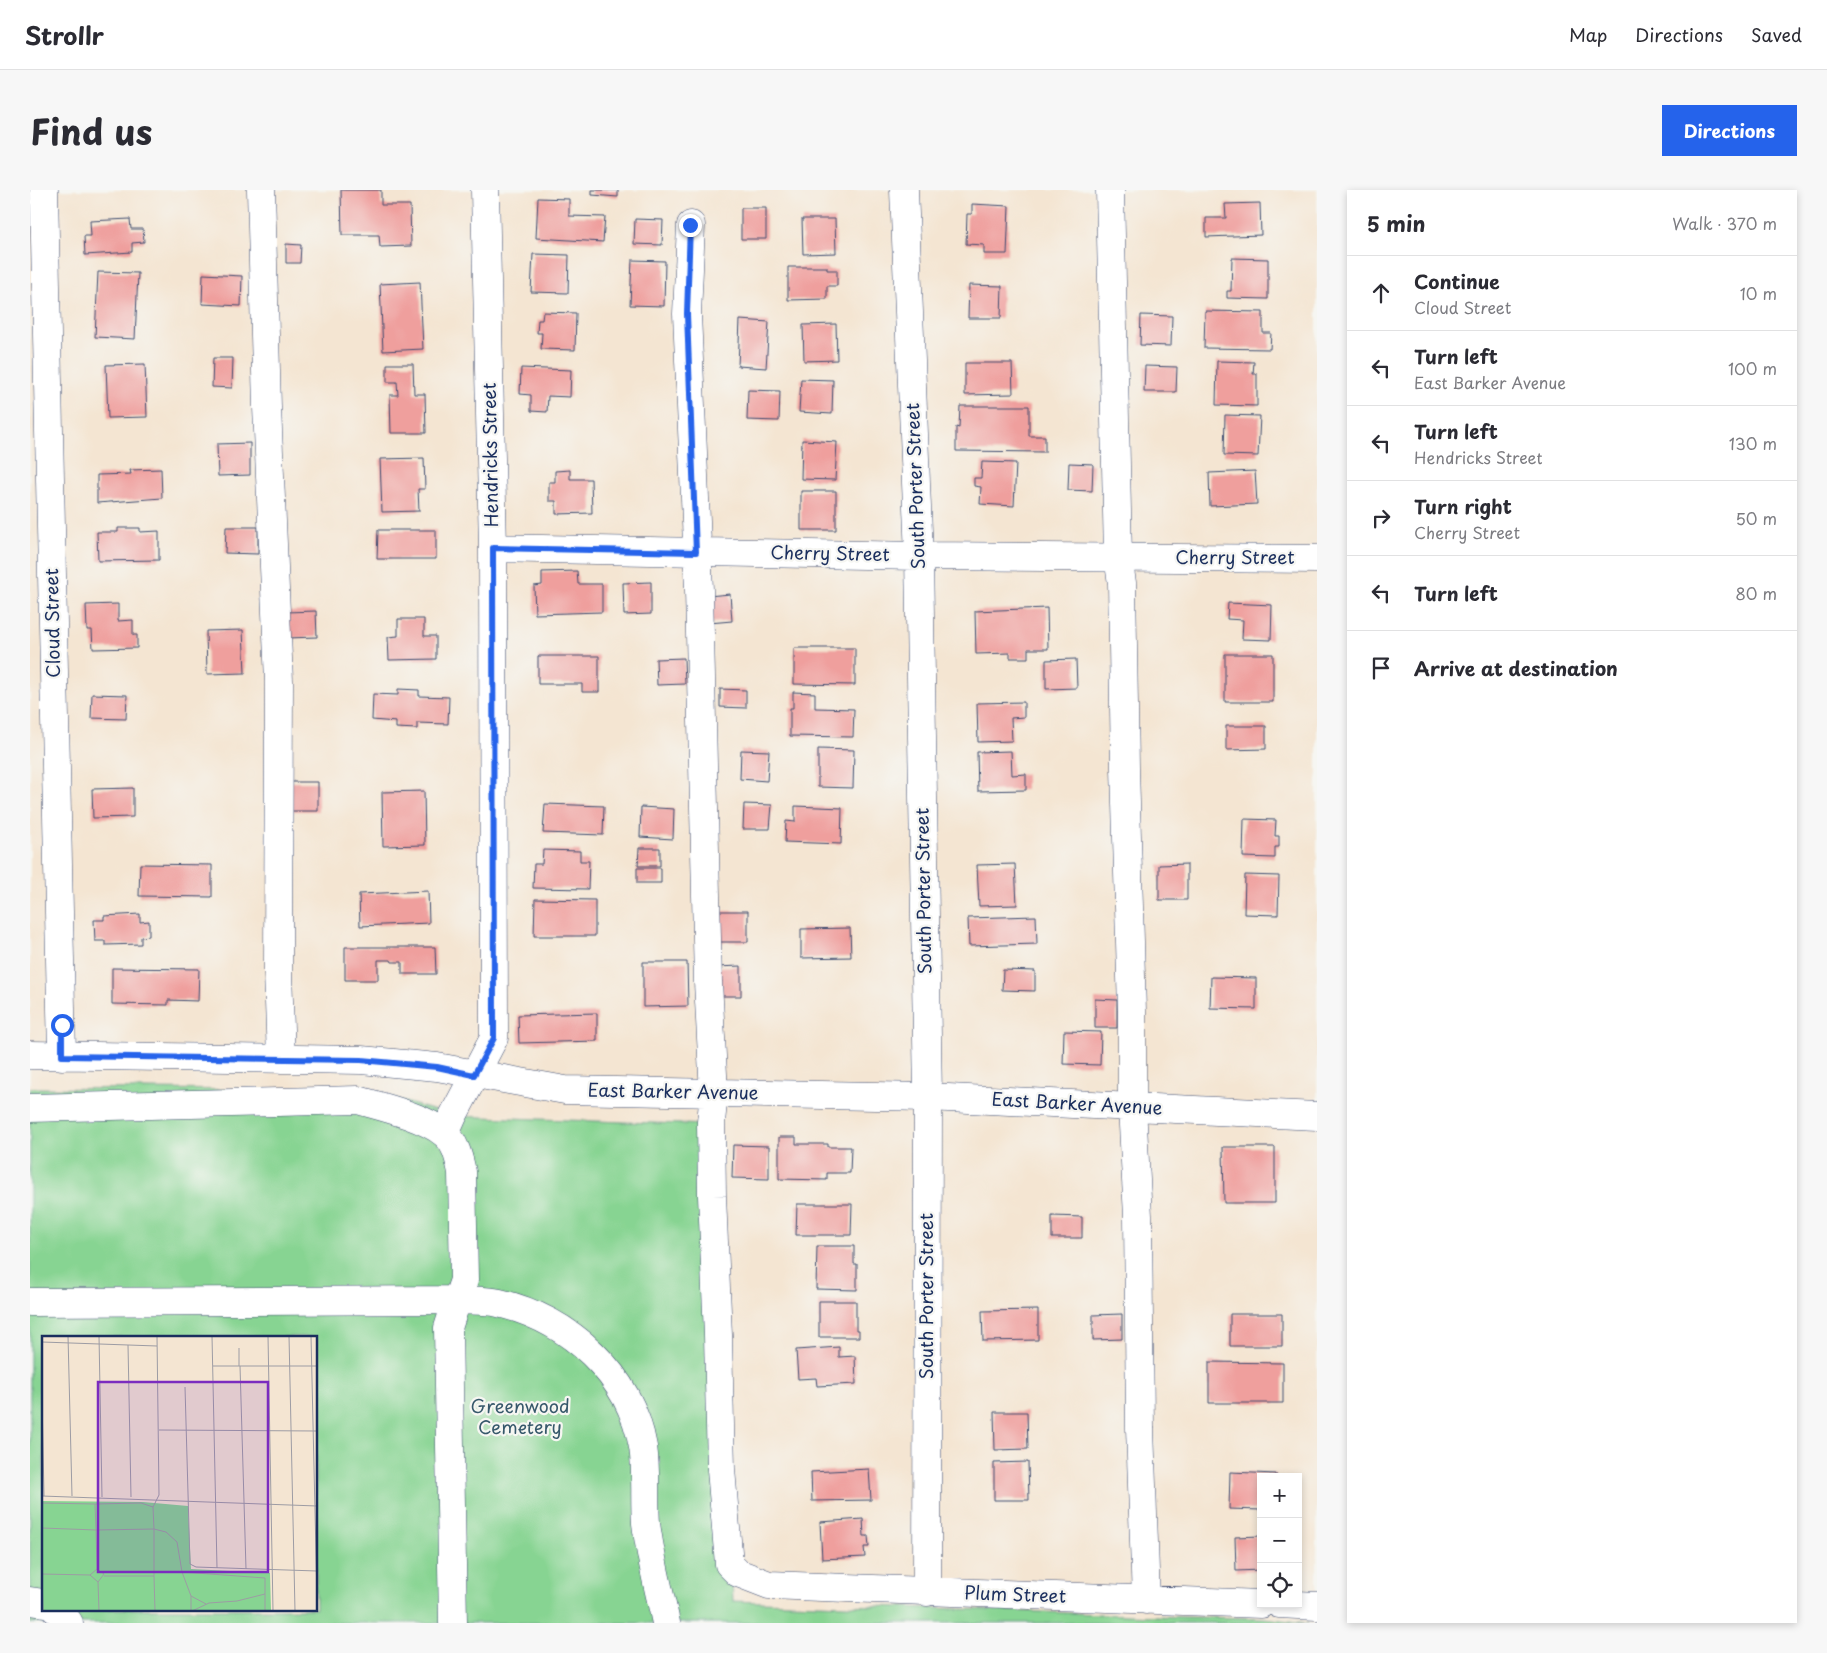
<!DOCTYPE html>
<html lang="en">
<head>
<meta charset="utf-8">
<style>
	:root { --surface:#fff; --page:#f7f7f7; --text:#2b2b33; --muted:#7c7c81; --line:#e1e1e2; --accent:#2563eb }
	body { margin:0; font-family:"Playpen Sans",sans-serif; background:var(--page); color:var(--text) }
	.controls { position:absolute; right:15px; bottom:15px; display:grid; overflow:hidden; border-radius:0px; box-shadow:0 2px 8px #0003 }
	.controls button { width:45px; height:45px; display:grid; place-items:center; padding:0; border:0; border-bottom:1px solid var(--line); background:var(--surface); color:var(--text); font:25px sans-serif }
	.stop { position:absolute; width:15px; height:15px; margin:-11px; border:4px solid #2563eb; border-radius:50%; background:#fff }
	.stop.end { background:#2563eb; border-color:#fff; box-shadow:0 1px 5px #0008 }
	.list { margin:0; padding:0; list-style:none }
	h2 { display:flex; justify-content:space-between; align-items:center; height:65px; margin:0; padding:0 20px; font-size:21px }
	h2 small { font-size:16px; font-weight:400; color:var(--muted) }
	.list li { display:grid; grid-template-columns:32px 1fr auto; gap:15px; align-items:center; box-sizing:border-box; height:75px; padding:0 20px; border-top:1px solid var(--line) }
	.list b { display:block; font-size:19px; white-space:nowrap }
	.list p { margin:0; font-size:16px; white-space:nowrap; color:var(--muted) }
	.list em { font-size:16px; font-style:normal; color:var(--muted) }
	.icon { flex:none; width:28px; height:28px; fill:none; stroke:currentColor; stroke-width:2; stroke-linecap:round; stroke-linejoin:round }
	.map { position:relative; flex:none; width:1287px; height:1433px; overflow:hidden; border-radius:0px }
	header { display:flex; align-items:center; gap:30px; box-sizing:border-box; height:70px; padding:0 25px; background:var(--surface); border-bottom:1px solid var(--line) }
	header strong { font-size:24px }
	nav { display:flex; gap:28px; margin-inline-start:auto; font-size:18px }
	.intro { display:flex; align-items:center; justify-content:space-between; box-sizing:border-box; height:120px; padding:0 30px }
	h1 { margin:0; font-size:35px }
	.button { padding:12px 22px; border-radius:0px; background:var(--accent); color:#fff; font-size:18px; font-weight:700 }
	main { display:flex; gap:30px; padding:0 30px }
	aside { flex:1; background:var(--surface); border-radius:0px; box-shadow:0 2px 8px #0003 }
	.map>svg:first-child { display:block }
</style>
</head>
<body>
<header>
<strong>Strollr</strong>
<nav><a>Map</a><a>Directions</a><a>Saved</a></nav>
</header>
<div class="intro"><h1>Find us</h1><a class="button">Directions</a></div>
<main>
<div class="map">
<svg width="1287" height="1433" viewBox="0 0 1287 1433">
	<rect width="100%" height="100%" fill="#f6f6f2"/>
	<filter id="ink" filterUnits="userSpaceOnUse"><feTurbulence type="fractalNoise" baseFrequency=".02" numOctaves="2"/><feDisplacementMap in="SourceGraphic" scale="10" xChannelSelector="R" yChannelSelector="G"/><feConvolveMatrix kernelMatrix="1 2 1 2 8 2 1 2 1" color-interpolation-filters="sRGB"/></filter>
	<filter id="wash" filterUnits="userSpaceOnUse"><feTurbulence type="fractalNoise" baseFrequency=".0096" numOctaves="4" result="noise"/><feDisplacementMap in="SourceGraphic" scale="20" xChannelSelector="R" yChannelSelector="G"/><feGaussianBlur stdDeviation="1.12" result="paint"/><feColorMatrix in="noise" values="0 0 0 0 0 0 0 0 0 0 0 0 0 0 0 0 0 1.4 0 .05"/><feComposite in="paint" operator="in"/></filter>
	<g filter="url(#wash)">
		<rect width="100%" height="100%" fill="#f4e5d2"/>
		<!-- green -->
		<path fill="#87d492" stroke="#518278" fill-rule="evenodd" d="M0,898L338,901L423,926L680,935L703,1411L1153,1427L1234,1428L1278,1433H0ZM14,1147H286V1419H14Z"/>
		<g id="blocks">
			<!-- building -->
			<path fill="#ef9f9d" d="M311,0H351V15H380L381,56L350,57L349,45H312Z
				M562,0H588V7L562,5Z
				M508,8L539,9V26L575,27L573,52L506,48Z
				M1230,13L1231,45L1176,47V28H1196L1195,14Z
				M942,14L979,16L977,64H954V55L936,54L937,24H942Z
				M711,18H736V49H711Z
				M100,29L101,39H113L114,52L102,53V62L55,65L54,46H61L60,31Z
				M605,29L633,30L632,55L604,54Z
				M772,29H805L806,63L773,64Z
				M256,54L271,55L270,73H256Z
				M503,64L539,65L538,103L501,102Z
				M1202,68L1238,69V109L1197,108V101H1201Z
				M602,70L635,71L634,116L600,115Z
				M758,77H797V80H807V96H797V109L758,110Z
				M68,82L108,83L105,149L65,147Z
				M173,84L212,86L211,116L172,114Z
				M390,92L393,159L353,161L350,94Z
				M939,95L972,96L971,128H938Z
				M1175,121L1233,122V143H1241L1240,159L1174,158Z
				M513,122L546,123L545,160L511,159L512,143H507L508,130H512Z
				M1111,125L1142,126L1141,156L1110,155Z
				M710,130L739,132L736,178L708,176Z
				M806,134L807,170L774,171L773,135Z
				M183,168H203L202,198L182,197Z
				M1187,171L1224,172L1223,184H1227V216L1186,215Z
				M935,173H982L983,204L935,205Z
				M115,174L117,227L78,228L76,175Z
				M357,174H383L384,204H395L396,243H361L360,205H368L367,192H357Z
				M1115,176L1147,177L1146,202H1114Z
				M491,178L541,180L540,207L518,206L517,222L501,221V205L490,204Z
				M771,189L803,190L802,224L769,222Z
				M718,200L750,201L749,231L717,230Z
				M930,216H999V246H1015V262L926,261V237L929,238Z
				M1195,225L1230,226L1228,266L1194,265Z
				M772,250L807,252L805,290L771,289Z
				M220,253V285L188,286L187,254Z
				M394,268L395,299H388L389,321L352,322L350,269Z
				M952,272L986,273L984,316L950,314L951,297L944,296V288H951Z
				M1039,273L1063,274L1062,301L1038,300Z
				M131,279L132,308L67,313V285L101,284L100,280Z
				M540,280V289H561L562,323L526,324V311H519V292H525V281Z
				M1225,281L1227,314L1180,316L1179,283Z
				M771,301H806V340H771Z
				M196,337H228V364L195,363Z
				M88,338H110V342L129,341V370L68,371L67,342H88Z
				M348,340H406V369H347Z
				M547,381L548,394H572V422L505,424L504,396L512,395V382Z
				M621,392V424L594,425L593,393Z
				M700,404L702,431L679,433L678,406Z
				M1198,413L1242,415L1241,450L1212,449L1213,430L1197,429Z
				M88,414V431L103,430V445H107V458L63,459L62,440H57L56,415Z
				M1017,418L1018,459H998V468H980V463L946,464L945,421Z
				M286,421L287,447L257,448L256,422Z
				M368,429H394V446H406V469L359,470L358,447L368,446Z
				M213,440L215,483L177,484L176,441Z
				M764,458H825V495L764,494Z
				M1195,464H1243V512H1195Z
				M508,466H569V502H552V494H508Z
				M654,468L655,494L627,495L626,469Z
				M1046,469L1047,498L1016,499V470Z
				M368,499L389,500V506L419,507L418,534L387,533V539L366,538V532L342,530L343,504L368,505Z
				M690,499L716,500V518L690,517Z
				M763,502L785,503V518L824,519L823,547L760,546V518H763Z
				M62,504L97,505L96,529L61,528Z
				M994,512V527L981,528L982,551L948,552L947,513Z
				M1196,536H1236V559L1196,560Z
				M788,559L824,560L823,598L788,597Z
				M711,560L739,561L737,591L710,589Z
				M981,561L982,585L996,584V600L948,601L947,562Z
				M259,592H288V621H259Z
				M103,598V627L63,628L62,599Z
				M394,601L395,655L353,656L352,602Z
				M515,614L574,616L573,645L513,643Z
				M714,614L742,615L740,639H713Z
				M765,616L812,618L811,654L755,652L756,631L765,632Z
				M611,617L644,619L643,649L610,647Z
				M1214,629L1246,630L1245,646H1249V657H1245V668L1213,667Z
				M609,658H630V676H608Z
				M513,660L550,661V671H559L558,699L503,698L504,674H512Z
				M110,674L182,675V707L109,706Z
				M985,674L987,715L949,716L947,675Z
				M1157,674V710H1129V675Z
				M607,678H631V693H607Z
				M1215,685L1249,686L1248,725L1214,724Z
				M398,701L399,733L330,736L329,704Z
				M505,709L565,710V746H504Z
				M688,721H718V752H688Z
				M110,724V732L119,731V746L111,747V754L75,755V751H65L64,730H74V726Z
				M1006,726L1007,754L939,756L938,728Z
				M820,738L821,767L771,768V739Z
				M315,757H405L406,784H372V772H362L361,770H348V790H315Z
				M613,772H657L658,816L613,817Z
				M711,776V806H685V777Z
				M82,778L169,779L168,811L138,810V815L82,814Z
				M973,780L1005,781V801L972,800Z
				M1181,787L1226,788V819L1180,818Z
				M1065,809L1087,810V838H1065Z
				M567,823V851L489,853L488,825Z
				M1034,841L1071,842L1070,875L1033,874Z
				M749,947H766V954H798V957H821L820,983H797V990L749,989Z
				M703,955L739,956V989L702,988Z
				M1193,957H1245V1013H1194Z
				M767,1014H822L821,1045H766Z
				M1022,1026L1052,1027V1048H1022Z
				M787,1056H824V1074H827V1100L786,1099Z
				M789,1111H826V1140H829V1147H789Z
				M1008,1120V1150L953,1151L952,1121Z
				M1092,1124V1149L1063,1150V1125Z
				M1200,1124H1252V1156H1200Z
				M809,1157V1167L825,1166L826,1194L787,1196L786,1188L768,1189L766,1160Z
				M1179,1172L1253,1173V1213H1179Z
				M964,1222H997L998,1259L965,1260Z
				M998,1272L999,1310H964V1273Z
				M839,1279L841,1310L782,1311L781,1282Z
				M1200,1282L1246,1284V1287H1231V1320L1199,1319Z
				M833,1329L834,1346H838L839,1357H834L835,1367L792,1369L790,1332Z
				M1231,1346V1380L1206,1381L1205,1347Z"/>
		</g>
	</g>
	<g filter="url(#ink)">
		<use href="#blocks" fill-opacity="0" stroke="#3c4a6f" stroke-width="1"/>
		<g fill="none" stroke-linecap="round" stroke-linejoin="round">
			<defs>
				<path id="minor" d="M14,0L32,866
					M231,0L237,217L249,491L248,782L251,869
					M874,0L889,366L898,907L897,1402
					M1080,0L1088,367L1092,393L1095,578L1102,821V917L1108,1026L1110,1238L1116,1410
					M661,35L657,124L669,400L678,792L684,903L681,932L682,1006L688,1145L691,1279L699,1374L708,1383L739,1395L1231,1414
					M463,358L889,366L1287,369
					M0,865L331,870L407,877L535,900L898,907L1287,926
					M0,918L328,910C353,917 395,927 415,944C426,953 429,969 432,982L434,1090L427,1110C441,1111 456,1110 469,1113C540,1130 600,1184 613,1257C617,1282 614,1308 616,1333C620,1366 629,1400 636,1433
					M415,944L423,926L464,848L463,358L455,0
					M0,1112L427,1110L418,1138L423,1433
					M0,1411L14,1413
					M1249,1414L1287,1416
					M25,1419L34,1426L39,1433"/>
			</defs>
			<!-- minor casing -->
			<use href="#minor" stroke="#3c4a6f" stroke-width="29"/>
			<!-- minor -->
			<use href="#minor" stroke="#fff" stroke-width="28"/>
		</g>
	</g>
	<g fill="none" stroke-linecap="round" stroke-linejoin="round" filter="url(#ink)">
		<!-- route -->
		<path stroke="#2563eb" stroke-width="6" d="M32,835V866L331,870L407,877L444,885L464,848L463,358L666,362L657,124L660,35"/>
	</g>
	<g text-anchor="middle" stroke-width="4.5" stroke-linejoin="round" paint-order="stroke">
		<!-- street labels -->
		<g font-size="18" fill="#1b2f5e" stroke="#f6f6f2">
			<text transform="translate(461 265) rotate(-91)" y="6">Hendricks Street</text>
			<text transform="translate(886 296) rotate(-92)" y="6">South Porter Street</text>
			<text transform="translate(800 364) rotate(1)" y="6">Cherry Street</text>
			<text x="1205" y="374">Cherry Street</text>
			<text transform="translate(23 433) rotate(-91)" y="6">Cloud Street</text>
			<text transform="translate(894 701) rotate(-91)" y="6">South Porter Street</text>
			<text transform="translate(643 902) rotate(1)" y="6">East Barker Avenue</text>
			<text transform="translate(1047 914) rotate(3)" y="6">East Barker Avenue</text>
			<text transform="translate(897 1106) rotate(-90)" y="6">South Porter Street</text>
			<text transform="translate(985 1405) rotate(2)" y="6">Plum Street</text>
		</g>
		<!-- park labels -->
		<g font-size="18" fill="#36586b" stroke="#f6f6f2">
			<text x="490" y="1223">Greenwood<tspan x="490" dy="21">Cemetery</tspan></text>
		</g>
	</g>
	<!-- overview -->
	<g transform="translate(12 1146)">
		<rect width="275" height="275" fill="#f4e5d2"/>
		<path d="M0,165L101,166L146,170L149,233L228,237L229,275H0Z" fill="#87d492"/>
		<path fill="none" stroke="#9d9ca4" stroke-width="1" d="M26,0L30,160M57,0L60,161M115,0L117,159L111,171L112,193L124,196L135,206L140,236L149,260V275M170,0L175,232M226,0L231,275M247,0L253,275M269,0L275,262M0,6L115,10M86,9L89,161M171,30H275M197,30V12M198,30L204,233M143,51L148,228L154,231L275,235M0,61L2,160M117,94L275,95M0,160L275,170M0,167L53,168L54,194L0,192M53,168L99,167L111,171M55,233L62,238L56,246M140,236L223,242V258L195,265L167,267L150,275M48,239L55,233L54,194L112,193V240H62M112,240L113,275M223,258V275M149,260L164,268M1,275L0,238L48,239L56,246L57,275"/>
		<path fill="#7b2cbf" fill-opacity="0.15" stroke="#7b2cbf" stroke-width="2.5" d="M56,46H226V236H56Z"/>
		<rect width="275" height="275" fill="none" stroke="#1b2f5e" stroke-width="2.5"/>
	</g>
</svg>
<div class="controls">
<button>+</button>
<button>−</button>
<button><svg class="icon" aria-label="locate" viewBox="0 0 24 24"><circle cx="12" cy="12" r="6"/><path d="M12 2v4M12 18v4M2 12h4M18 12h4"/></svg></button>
</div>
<div class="stop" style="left:32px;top:835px"></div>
<div class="stop end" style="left:660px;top:35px"></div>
</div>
<aside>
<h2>5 min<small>Walk · 370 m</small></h2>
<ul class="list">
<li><svg class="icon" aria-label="ahead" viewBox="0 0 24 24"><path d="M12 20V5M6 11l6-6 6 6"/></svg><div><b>Continue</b><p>Cloud Street</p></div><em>10 m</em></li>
<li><svg class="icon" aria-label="left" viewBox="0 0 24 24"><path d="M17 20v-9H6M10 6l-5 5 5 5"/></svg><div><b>Turn left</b><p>East Barker Avenue</p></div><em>100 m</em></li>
<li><svg class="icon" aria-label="left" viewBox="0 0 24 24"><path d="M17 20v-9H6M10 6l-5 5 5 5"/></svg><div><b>Turn left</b><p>Hendricks Street</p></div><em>130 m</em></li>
<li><svg class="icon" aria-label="right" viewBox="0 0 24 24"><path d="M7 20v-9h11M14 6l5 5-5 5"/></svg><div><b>Turn right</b><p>Cherry Street</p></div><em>50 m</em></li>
<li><svg class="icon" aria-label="left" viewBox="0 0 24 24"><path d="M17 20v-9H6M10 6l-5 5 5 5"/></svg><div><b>Turn left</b></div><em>80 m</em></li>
<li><svg class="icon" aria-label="arrive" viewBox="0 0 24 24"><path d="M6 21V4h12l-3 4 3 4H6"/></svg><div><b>Arrive at destination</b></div></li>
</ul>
</aside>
</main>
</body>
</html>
